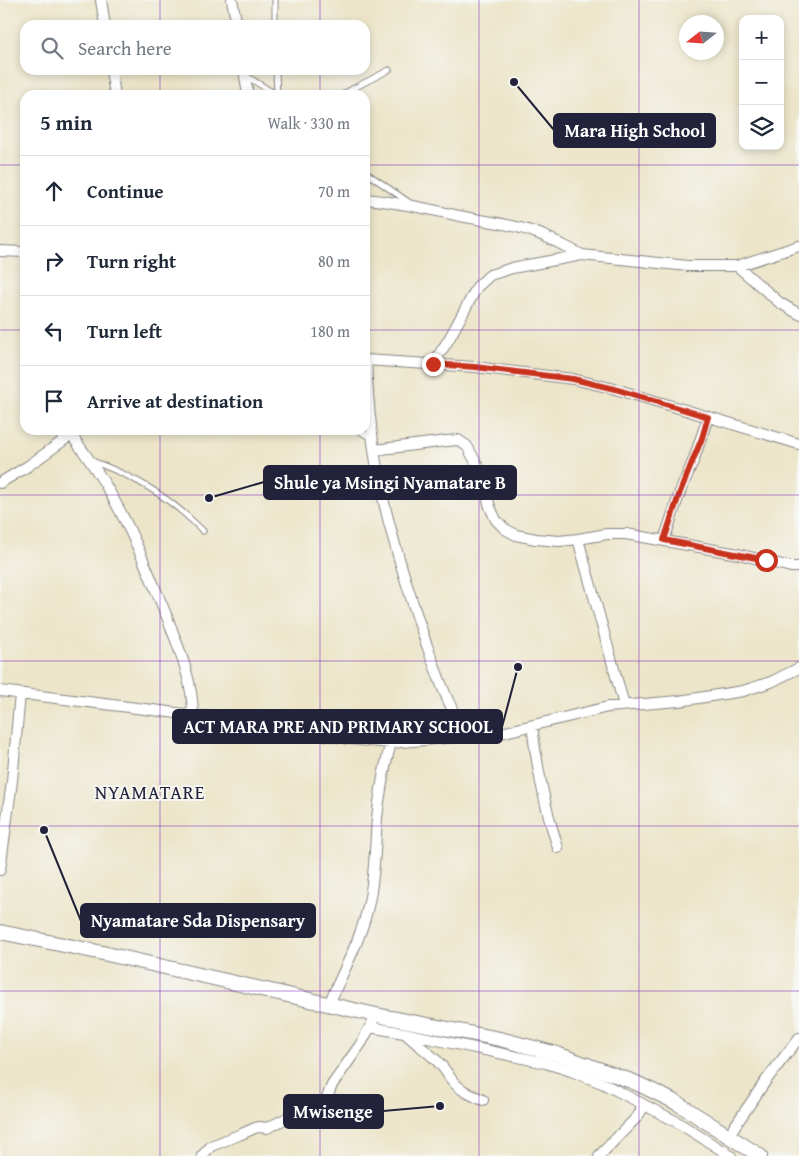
<!DOCTYPE html>
<html lang="en">
<head>
<meta charset="utf-8">
<style>
	:root { --surface:#fff; --page:#f2f2f3; --text:#1f2937; --muted:#747a83; --line:#e0e1e3 }
	body { margin:0; font-family:"Gentium Book Plus",serif; background:var(--page); color:var(--text) }
	.controls { position:absolute; right:15px; top:15px; display:grid; overflow:hidden; border-radius:10px; box-shadow:0 2px 8px #0003 }
	.controls button { width:45px; height:45px; display:grid; place-items:center; padding:0; border:0; border-bottom:1px solid var(--line); background:var(--surface); color:var(--text); font:25px sans-serif }
	.compass { position:absolute; left:679px; top:15px; width:45px; height:45px; border-radius:50%; background:var(--surface); box-shadow:0 2px 8px #0003; rotate:253deg }
	.stop { position:absolute; width:15px; height:15px; margin:-11px; border:4px solid #c8321e; border-radius:50%; background:#fff }
	.stop.end { background:#c8321e; border-color:#fff; box-shadow:0 1px 5px #0008 }
	.list { margin:0; padding:0; list-style:none }
	h2 { display:flex; justify-content:space-between; align-items:center; height:65px; margin:0; padding:0 20px; font-size:21px }
	h2 small { font-size:16px; font-weight:400; color:var(--muted) }
	.list li { display:grid; grid-template-columns:32px 1fr auto; gap:15px; align-items:center; box-sizing:border-box; height:70px; padding:0 20px; border-top:1px solid var(--line) }
	.list b { display:block; font-size:19px; white-space:nowrap }
	.list em { font-size:16px; font-style:normal; color:var(--muted) }
	.icon { flex:none; width:28px; height:28px; fill:none; stroke:currentColor; stroke-width:2; stroke-linecap:round; stroke-linejoin:round }
	.map { position:relative; flex:none; width:799px; height:1156px; overflow:hidden }
	.search { position:absolute; background:var(--surface); box-shadow:0 2px 8px #0003; left:20px; top:20px; width:350px; height:55px; display:flex; align-items:center; gap:12px; box-sizing:border-box; padding:0 18px; border-radius:15px; color:var(--muted); font-size:19px }
	.panel { position:absolute; background:var(--surface); box-shadow:0 2px 8px #0003; left:20px; top:90px; width:350px; height:345px; border-radius:15px }
	.map>svg:first-child { display:block }
</style>
</head>
<body>
<div class="map">
<svg width="799" height="1156" viewBox="0 0 799 1156">
	<rect width="100%" height="100%" fill="#f6f6f2"/>
	<filter id="ink" filterUnits="userSpaceOnUse"><feTurbulence type="fractalNoise" baseFrequency=".02" numOctaves="2"/><feDisplacementMap in="SourceGraphic" scale="10" xChannelSelector="R" yChannelSelector="G"/><feConvolveMatrix kernelMatrix="1 2 1 2 8 2 1 2 1" color-interpolation-filters="sRGB"/></filter>
	<filter id="wash" filterUnits="userSpaceOnUse"><feTurbulence type="fractalNoise" baseFrequency=".0096" numOctaves="4" result="noise"/><feDisplacementMap in="SourceGraphic" scale="20" xChannelSelector="R" yChannelSelector="G"/><feGaussianBlur stdDeviation="1.12" result="paint"/><feColorMatrix in="noise" values="0 0 0 0 0 0 0 0 0 0 0 0 0 0 0 0 0 1.4 0 .05"/><feComposite in="paint" operator="in"/></filter>
	<g filter="url(#wash)">
		<rect width="100%" height="100%" fill="#ece5c9"/>
	</g>
	<g filter="url(#ink)">
		<g fill="none" stroke-linecap="round" stroke-linejoin="round">
			<defs>
				<path id="service" d="M275,0V25
					M276,70L277,95
					M246,76L277,95
					M342,95L354,88L389,70
					M365,172L410,203
					M357,430L372,438
					M92,461C138,478 168,496 203,531"/>
				<path id="minor" d="M101,0L105,25
					M232,0L237,25
					M111,70L115,95
					M244,70L248,95
					M365,199C396,202 425,208 455,215C482,221 509,223 534,232C551,238 566,247 582,255
					M0,251L25,252
					M737,266L799,246
					M365,360L475,367L573,379L615,389L799,444
					M366,361C368,404 372,447 381,489C392,541 409,593 426,643C438,675 448,708 468,736
					M433,364L449,339L477,287L490,275L512,268L582,255L688,266H737L780,303L799,314
					M72,436C87,456 102,477 114,500C134,535 149,574 165,612C177,643 193,680 193,715
					M374,450L447,441L458,440L467,446L479,468L490,507L496,520L505,529L516,535L536,539L559,541L578,539L607,534H626L738,554L791,567H799
					M0,483L28,466L78,430
					M578,539L624,705
					M664,540L680,492L694,459L708,417
					M0,691L249,722L349,739L391,743L501,733L608,707L679,701L743,691L771,682L799,668
					M532,726C537,768 545,808 558,848
					M0,870L12,781L20,694
					M329,1004C343,971 362,938 369,902C375,874 375,846 377,818C380,792 384,767 391,743
					M370,1027L404,1033L546,1063L571,1071L602,1083L677,1122L731,1156
					M407,1035C416,1043 425,1050 434,1058C441,1064 446,1071 451,1079C459,1090 471,1095 483,1100
					M728,1136L767,1079L799,1038
					M202,1156L211,1146L239,1135L255,1128L259,1127L267,1128L289,1117L299,1108L304,1106L321,1113L332,1085L362,1042L372,1023
					M599,1156L637,1117L641,1111V1103"/>
				<path id="secondary" d="M0,932L98,952L376,1015L500,1039L557,1054L634,1082L655,1092L677,1103L760,1156"/>
			</defs>
			<!-- service casing -->
			<use href="#service" stroke="#878482" stroke-width="7"/>
			<!-- minor casing -->
			<use href="#minor" stroke="#878482" stroke-width="12"/>
			<!-- secondary casing -->
			<use href="#secondary" stroke="#878482" stroke-width="16"/>
			<!-- service -->
			<use href="#service" stroke="#fff" stroke-width="5"/>
			<!-- minor -->
			<use href="#minor" stroke="#fff" stroke-width="10"/>
			<!-- secondary -->
			<use href="#secondary" stroke="#fff" stroke-width="14"/>
		</g>
	</g>
	<g fill="none" stroke-linecap="round" stroke-linejoin="round" filter="url(#ink)">
		<!-- route -->
		<path stroke="#c8321e" stroke-width="6" d="M433,364L475,367L573,379L615,389L708,417L702,438L680,492L664,540L766,560"/>
	</g>
	<!-- grid -->
	<path fill="none" stroke="#7b2cbf" stroke-width="1" stroke-opacity="0.55" d="M160,0V25M320,0V25M479,0V1156M639,0V1156M160,70V95M320,70V95M0,165H25M365,165H799M0,330H25M365,330H799M160,430V1156M320,430V1156M0,495H799M0,661H799M0,826H799M0,991H799"/>
	<g text-anchor="middle" stroke-width="4" stroke-linejoin="round" paint-order="stroke">
		<!-- quarter labels -->
		<g font-size="19" letter-spacing="1" fill="#22223b" stroke="#f6f6f2">
			<text x="150" y="799">NYAMATARE</text>
		</g>
	</g>
	<!-- callouts -->
	<path fill="none" stroke="#22223b" stroke-width="2" d="M514 82L554 130M209 498L264 482M518 667L502 727M44 830L81 921M440 1106L383 1111"/>
	<g fill="#22223b" stroke="#f6f6f2" stroke-width="2">
		<circle cx="514" cy="82" r="5"/>
		<circle cx="209" cy="498" r="5"/>
		<circle cx="518" cy="667" r="5"/>
		<circle cx="44" cy="830" r="5"/>
		<circle cx="440" cy="1106" r="5"/>
	</g>
	<g fill="#22223b" stroke="#22223b" stroke-width="2">
		<rect x="554" y="114" width="161" height="33" rx="5"/>
		<rect x="264" y="466" width="252" height="33" rx="5"/>
		<rect x="173" y="710" width="329" height="33" rx="5"/>
		<rect x="81" y="904" width="234" height="33" rx="5"/>
		<rect x="284" y="1095" width="99" height="33" rx="5"/>
	</g>
	<g font-size="18" text-anchor="middle" font-weight="bold" fill="#fff">
		<text x="635" y="137">Mara High School</text>
		<text x="390" y="489">Shule ya Msingi Nyamatare B</text>
		<text x="338" y="733">ACT MARA PRE AND PRIMARY SCHOOL</text>
		<text x="198" y="927">Nyamatare Sda Dispensary</text>
		<text x="333" y="1118">Mwisenge</text>
	</g>
</svg>
<div class="controls">
<button>+</button>
<button>−</button>
<button><svg class="icon" aria-label="layers" viewBox="0 0 24 24"><path d="M12 4l9 5-9 5-9-5zM3 14l9 5 9-5"/></svg></button>
</div>
<svg class="compass" viewBox="-18 -18 36 36"><path d="M0-13l5 13h-10z" fill="#e53935"/><path d="M0 13l5-13h-10z" fill="#747a83"/></svg>
<div class="stop" style="left:766px;top:560px"></div>
<div class="stop end" style="left:433px;top:364px"></div>
<div class="search"><svg class="icon" aria-label="search" viewBox="0 0 24 24"><circle cx="10" cy="10" r="6"/><path d="M15 15l6 6"/></svg>Search here</div>
<section class="panel">
<h2>5 min<small>Walk · 330 m</small></h2>
<ul class="list">
<li><svg class="icon" aria-label="ahead" viewBox="0 0 24 24"><path d="M12 20V5M6 11l6-6 6 6"/></svg><div><b>Continue</b></div><em>70 m</em></li>
<li><svg class="icon" aria-label="right" viewBox="0 0 24 24"><path d="M7 20v-9h11M14 6l5 5-5 5"/></svg><div><b>Turn right</b></div><em>80 m</em></li>
<li><svg class="icon" aria-label="left" viewBox="0 0 24 24"><path d="M17 20v-9H6M10 6l-5 5 5 5"/></svg><div><b>Turn left</b></div><em>180 m</em></li>
<li><svg class="icon" aria-label="arrive" viewBox="0 0 24 24"><path d="M6 21V4h12l-3 4 3 4H6"/></svg><div><b>Arrive at destination</b></div></li>
</ul>
</section>
</div>
</body>
</html>
